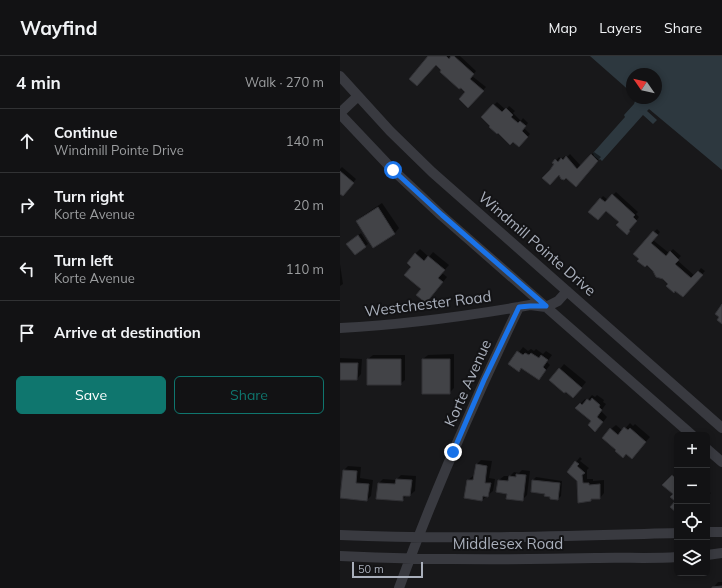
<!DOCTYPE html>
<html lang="en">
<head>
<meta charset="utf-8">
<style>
	:root { --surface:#121214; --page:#1f2022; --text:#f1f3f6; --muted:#9c9ea0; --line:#313234; --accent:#0f766e }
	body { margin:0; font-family:Mulish,sans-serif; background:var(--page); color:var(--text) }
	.controls { position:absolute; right:12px; bottom:12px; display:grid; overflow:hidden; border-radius:6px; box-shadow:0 2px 6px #0003 }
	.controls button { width:36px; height:36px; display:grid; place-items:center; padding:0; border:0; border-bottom:1px solid var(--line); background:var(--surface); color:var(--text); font:20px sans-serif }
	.compass { position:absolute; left:286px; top:12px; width:36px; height:36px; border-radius:50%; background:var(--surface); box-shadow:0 2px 6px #0003; rotate:304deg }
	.scale { position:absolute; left:12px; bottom:10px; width:71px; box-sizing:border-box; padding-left:4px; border:2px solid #a9afbb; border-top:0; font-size:11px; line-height:14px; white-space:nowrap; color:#a9afbb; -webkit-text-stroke:3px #131315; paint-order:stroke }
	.stop { position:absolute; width:12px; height:12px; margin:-9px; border:3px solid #1a73e8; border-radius:50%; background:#fff }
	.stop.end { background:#1a73e8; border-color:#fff; box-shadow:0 1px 4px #0008 }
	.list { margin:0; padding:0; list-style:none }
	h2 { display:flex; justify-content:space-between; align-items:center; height:52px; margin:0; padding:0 16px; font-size:17px }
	h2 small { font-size:13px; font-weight:400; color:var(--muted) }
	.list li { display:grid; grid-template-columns:26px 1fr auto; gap:12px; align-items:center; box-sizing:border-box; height:64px; padding:0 16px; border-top:1px solid var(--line) }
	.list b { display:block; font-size:15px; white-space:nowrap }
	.list p { margin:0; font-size:13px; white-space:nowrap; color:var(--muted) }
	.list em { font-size:13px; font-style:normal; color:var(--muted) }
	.actions { display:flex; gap:8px; padding:12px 16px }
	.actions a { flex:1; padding:9px 0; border:1px solid var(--accent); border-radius:6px; text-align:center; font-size:14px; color:var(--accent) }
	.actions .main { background:var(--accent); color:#fff }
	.icon { flex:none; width:22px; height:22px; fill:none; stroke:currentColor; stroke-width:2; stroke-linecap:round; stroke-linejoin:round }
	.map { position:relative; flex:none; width:382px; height:532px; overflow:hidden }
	header { display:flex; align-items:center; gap:24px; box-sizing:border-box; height:56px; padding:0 20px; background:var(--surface); border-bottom:1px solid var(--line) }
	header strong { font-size:19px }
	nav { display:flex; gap:22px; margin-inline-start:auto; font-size:14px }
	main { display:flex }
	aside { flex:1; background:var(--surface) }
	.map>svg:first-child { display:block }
</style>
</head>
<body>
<header>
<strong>Wayfind</strong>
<nav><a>Map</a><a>Layers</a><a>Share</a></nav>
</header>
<main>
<aside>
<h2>4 min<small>Walk · 270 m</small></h2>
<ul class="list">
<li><svg class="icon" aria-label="ahead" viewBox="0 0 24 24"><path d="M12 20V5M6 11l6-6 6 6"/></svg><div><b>Continue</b><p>Windmill Pointe Drive</p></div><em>140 m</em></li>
<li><svg class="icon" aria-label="right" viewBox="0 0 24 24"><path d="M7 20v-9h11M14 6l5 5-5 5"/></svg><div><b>Turn right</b><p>Korte Avenue</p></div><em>20 m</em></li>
<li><svg class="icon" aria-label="left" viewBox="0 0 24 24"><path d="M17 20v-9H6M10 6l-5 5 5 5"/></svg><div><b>Turn left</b><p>Korte Avenue</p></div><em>110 m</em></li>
<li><svg class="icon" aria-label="arrive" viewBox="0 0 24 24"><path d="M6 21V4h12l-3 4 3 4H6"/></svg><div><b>Arrive at destination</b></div></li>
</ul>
<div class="actions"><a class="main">Save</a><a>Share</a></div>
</aside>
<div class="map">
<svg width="382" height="532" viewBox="0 0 382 532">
	<rect width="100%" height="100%" fill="#18181a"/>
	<!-- water -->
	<path fill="#2d383f" d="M250,0H382V114L309,53L307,55L317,64L313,68L303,59L262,105L260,103L259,104L254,100L253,97L285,61L284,59L294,48L296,42H316V18H292V37Z"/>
	<!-- shadow -->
	<path fill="#0007" d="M90,0H120L136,15L132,20L146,31L128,50L127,36Z
		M157,46L166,54L169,50L175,55L173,57L181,65L183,62L188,67L184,72L190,78L179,90L142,61Z
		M254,96L261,101L239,126L214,107L219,101L221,103L225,100L227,101L230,98L241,110Z
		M2,111L16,123L5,136L0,137V113Z
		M276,136L298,156L296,158L299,161L287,177L280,166L266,154L249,156L263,140L268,144Z
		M42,147L59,172L55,177L34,191L17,166L21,161Z
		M317,173L320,176L313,184L329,197L333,193L341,200L337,204L355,220L361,212L365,215L345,237L330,227L307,208L299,205L314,176Z
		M21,177L28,188L25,190L11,185Z
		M80,193L89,201L93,196L109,209L102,217L107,221L91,241L82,233L72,211L75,198Z
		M0,208L3,228L0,230Z
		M183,291L188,295L191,293L194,295L196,293L203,298L206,295L212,299L207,306L210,309L199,323L182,311L170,308Z
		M114,298V332L109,337L83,303L88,299Z
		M33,299H65V324L60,328L28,303Z
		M0,302L22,303L21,318L17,323H0V327Z
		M224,308L246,326L238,336L226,335L220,313Z
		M252,339L255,341L257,339L264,344L263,346L266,348L261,355L267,361L260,370L252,365L240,348L245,343L247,345Z
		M290,367L293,370L295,368L310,381L296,397H286L278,394L271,373L276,369L283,375Z
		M240,401L242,403L240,405L249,412L247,414V423H253V425L264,424V437L260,442H253L251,444L238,446L236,406Z
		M141,404L152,405L149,422L155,423L153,435L142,444L128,424L133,420H135L137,408Z
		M8,410L21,411L20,422L33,424L31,440L27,444L4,414Z
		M182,414L190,415L187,439L182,444L168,437L159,424L164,420H170L174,416L179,417Z
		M337,415V456L336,445L334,438L324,429Z
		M61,419L76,420L75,435L70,439H67L62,444L39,427L43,423L56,424Z
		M196,421L222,425L221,440L218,443L206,437L193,424Z
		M367,434L371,437L367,441Z
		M378,526H382V532H373Z"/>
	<!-- building -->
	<path fill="#424347" stroke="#323236" d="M88,0H106L109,3L111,0H114L134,18L130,23L144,35L128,52L119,43L125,36L121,32L119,33L100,16L101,14L96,9L77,30L69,23Z
		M153,48L162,56L166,52L173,59L171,61L178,67L180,65L186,70L182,75L188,81L179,91L173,86L170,89L158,77L157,78L149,71L150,70L141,61Z
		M251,98L258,105L236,131L226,122L224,124L221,123L219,119L210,129L202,122L210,114L214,108L212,107L215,103L218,106L221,102L223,104L226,100L237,113Z
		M0,115L14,127L3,140L0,138Z
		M272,138L295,159L293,161L297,165L289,174L290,175L287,179L276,169L279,166L266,155L258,164L248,156L260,142L265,146Z
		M38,151L55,178L33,192L16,165Z
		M313,175L318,179L311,187L326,200L330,195L339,204L335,208L351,222L358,215L363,219L343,241L335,235L334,237L326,230L328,228L323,223L316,221L313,215L307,209L305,211L297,205L299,203L293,198Z
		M18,179L26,191L15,199L6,188Z
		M75,197L84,205L88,200L105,214L98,222L103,226L86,247L76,239L81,233L64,219L71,211L67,207Z
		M382,248V268L377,264L379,261L375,258Z
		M177,295L183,299L185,297L189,299L191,297L199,302L201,299L208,304L203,311L206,314L199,324L181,312L179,316L168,308Z
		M27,303H61V329H27Z
		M82,303H110V338H82Z
		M0,307H18L17,324H0Z
		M219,312L242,332L233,342L226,336L224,337L209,324Z
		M252,342L260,349L259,351L262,354L257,361L263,366L255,376L248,369L251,365L235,352L240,347L242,349L247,343L250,345Z
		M284,371L288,374L290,372L306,386L292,403L286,398L283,402L275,395L276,394L262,382L270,372L278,379Z
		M235,405L239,408L237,410L245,417L242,419L243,427H249V429L260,428V443H251V445L238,447L237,425L227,416Z
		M136,408L147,410L145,427H151L148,441L143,440L142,445L124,442L127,424H133Z
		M3,414L17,415L16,427L29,428L27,445L0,442Z
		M176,418L186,419L183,445L166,443L167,438L156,436L158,424L168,425L169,420L176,421Z
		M332,419L337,423V457L330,451L335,445L330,441L333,438L322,429Z
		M56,423L72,424L70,440H63V445L36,443L38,427L55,428Z
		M192,424L220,427L218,444L210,443V441L204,440L205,438L191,436Z
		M382,530V532H372V531Z"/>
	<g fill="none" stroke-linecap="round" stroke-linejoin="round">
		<!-- street -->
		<path stroke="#393a40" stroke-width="10" d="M0,20L50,75L92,116L382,372
			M0,57L18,40
			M0,58L53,114L101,159L352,379
			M0,272C60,269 120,261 179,251
			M367,393L382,406
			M367,476H382
			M0,479C112,484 225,480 337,477
			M367,499L382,497
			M0,500C85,504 170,504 255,502C282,501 310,503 337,501
			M59,532C94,436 135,343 179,251L190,249L206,251L218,245L227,235"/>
	</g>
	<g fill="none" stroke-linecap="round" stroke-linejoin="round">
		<!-- route -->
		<path stroke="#1a73e8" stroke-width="5" d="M53,114L102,159L206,250H190L179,251L144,324L113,396"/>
	</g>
	<g text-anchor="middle" stroke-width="4" stroke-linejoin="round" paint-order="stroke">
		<!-- street labels -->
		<g font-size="15" fill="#a9afbb" stroke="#131315">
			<text transform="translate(197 188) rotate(41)" y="5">Windmill Pointe Drive</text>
			<text transform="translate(88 248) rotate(-7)" y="5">Westchester Road</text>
			<text transform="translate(128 327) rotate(-66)" y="5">Korte Avenue</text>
			<text x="168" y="493">Middlesex Road</text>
		</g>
	</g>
</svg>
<div class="controls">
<button>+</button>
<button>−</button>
<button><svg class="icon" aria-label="locate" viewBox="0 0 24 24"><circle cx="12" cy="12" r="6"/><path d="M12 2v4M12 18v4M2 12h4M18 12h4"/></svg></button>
<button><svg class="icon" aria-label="layers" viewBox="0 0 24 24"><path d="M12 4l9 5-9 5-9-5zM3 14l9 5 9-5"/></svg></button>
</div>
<svg class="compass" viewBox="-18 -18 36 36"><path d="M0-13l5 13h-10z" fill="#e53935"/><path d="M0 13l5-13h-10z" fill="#9c9ea0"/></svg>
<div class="scale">50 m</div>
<div class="stop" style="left:53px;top:114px"></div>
<div class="stop end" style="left:113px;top:396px"></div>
</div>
</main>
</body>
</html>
